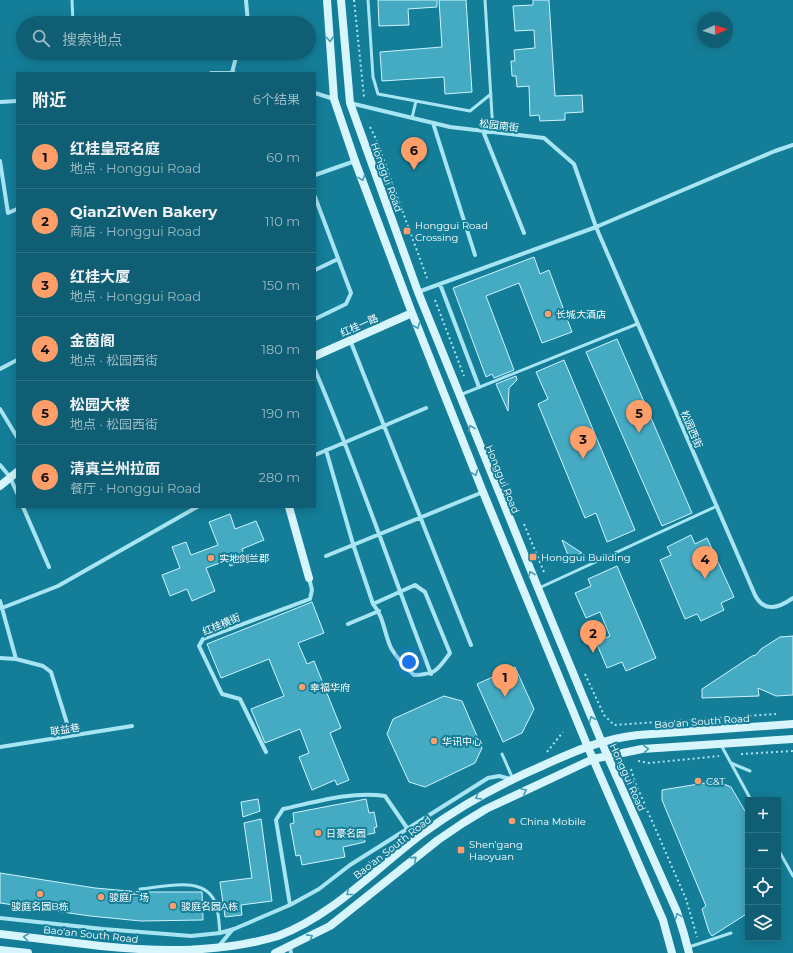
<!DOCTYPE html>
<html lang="zh">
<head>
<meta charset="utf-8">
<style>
	:root { --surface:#0f5e73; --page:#1d677b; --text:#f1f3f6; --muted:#9bbac4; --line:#2f7385; --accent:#ff9e69 }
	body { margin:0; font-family:Montserrat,"Noto Sans SC",sans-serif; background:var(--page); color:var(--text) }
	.controls { position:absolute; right:12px; bottom:12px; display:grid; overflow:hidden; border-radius:0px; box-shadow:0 2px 10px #0003 }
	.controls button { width:36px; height:36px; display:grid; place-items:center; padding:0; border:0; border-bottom:1px solid var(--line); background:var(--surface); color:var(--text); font:20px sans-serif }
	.compass { position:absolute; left:697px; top:12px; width:36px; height:36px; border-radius:50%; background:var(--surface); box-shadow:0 2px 10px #0003; rotate:87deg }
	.you { position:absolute; left:409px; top:662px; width:14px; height:14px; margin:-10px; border:3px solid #fff; border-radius:50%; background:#1a73e8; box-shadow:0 0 0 6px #1a73e833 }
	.badge { display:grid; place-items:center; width:26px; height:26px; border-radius:50%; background:var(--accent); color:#111; font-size:13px; font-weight:700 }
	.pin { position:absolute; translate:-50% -33px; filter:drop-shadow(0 1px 2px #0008) }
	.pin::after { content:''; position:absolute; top:21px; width:14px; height:12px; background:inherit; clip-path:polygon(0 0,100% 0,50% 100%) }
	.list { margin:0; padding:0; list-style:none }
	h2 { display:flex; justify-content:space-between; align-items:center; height:52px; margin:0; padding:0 16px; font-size:17px }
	h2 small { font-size:13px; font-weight:400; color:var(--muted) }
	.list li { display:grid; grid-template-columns:26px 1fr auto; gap:12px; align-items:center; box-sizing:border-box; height:64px; padding:0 16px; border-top:1px solid var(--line) }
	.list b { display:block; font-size:15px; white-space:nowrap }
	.list p { margin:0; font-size:13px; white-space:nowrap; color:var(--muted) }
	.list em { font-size:13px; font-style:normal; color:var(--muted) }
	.icon { flex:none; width:22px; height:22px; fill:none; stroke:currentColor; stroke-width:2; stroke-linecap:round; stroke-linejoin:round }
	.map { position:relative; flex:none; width:793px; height:953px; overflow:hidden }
	.search { position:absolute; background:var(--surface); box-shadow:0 2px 10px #0003; left:16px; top:16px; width:300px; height:44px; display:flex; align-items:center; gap:10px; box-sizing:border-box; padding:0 14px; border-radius:22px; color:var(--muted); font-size:15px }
	.panel { position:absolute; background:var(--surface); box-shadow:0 2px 10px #0003; left:16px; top:72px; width:300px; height:436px; border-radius:0px }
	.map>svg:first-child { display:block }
</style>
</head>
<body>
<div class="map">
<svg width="793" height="953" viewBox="0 0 793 953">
	<rect width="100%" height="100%" fill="#147e99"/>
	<!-- building -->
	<path fill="#45abc3" stroke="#cff4fd" d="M378,0H437V7L408,9L409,25L379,26Z
		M439,0H466L472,92L445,94L444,77L382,81L380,52L442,47Z
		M533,0H549L555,96L582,95L583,112L565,113V120L540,121L539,115L530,116L529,86L517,87L516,76H512L511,61H515L514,50L535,48L534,30L515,31L513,6L533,5Z
		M534,257L540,274L549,270L572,332L542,343L519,283L486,296L514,370L494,378L492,374L486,377L453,288Z
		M617,339L692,513L662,526L586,352Z
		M564,360L635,530L607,542L596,513L585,518L538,404L548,399L536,372Z
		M516,376L517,380L509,388L508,411L496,384Z
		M230,514L235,529L256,521L264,540L242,549L246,560L230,566L228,560L206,568L215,591L192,601L187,589L170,596L162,575L180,568L172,547L186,542L191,555L218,545L209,522Z
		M691,535L695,544L707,538L734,597L721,603L724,610L701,621L697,614L685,619L660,560L671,555L667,547Z
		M562,540L582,553L569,558Z
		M617,566L656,658L626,671L622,662L607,668L596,642L610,636L600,612L586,618L575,593L591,586L588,579Z
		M312,602L324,633L298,643L307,664L314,661L341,728L330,733L349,780L337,785L335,780L312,790L299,757L309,753L300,729L265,743L251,709L284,696L269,659L221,678L207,644Z
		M793,636V695L776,696L758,688L759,696L702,698V689L752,656L756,655L761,649L780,637Z
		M515,667L534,709L522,733L503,742L477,684Z
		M444,696L462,701L482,748L475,763L425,787L409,782L387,734L393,719Z
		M717,781L731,787L748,816V913L712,936L709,932L702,909L706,906L662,800V790Z
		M258,799L260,811L243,817L241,802Z
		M366,799L369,813L374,812L377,827L374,828L375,833L364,835L365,842L343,847L345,857L302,865L300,855L296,856L290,824L294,823L293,813Z
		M261,819L272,901L241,905L242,915L225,917L220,882L252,878L244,823Z
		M0,873L95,888L140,892H202L203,920L141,921L90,916L0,903Z"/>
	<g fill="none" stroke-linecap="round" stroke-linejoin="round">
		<!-- path -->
		<path stroke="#a8e5f3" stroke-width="2" stroke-dasharray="2 3" stroke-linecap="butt" d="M354,0L364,97
			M370,127L376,139L427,278
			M435,300L464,376
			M524,524L544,572
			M585,674L604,715L614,725L776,714
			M547,752L563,732
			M741,754L793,751
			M638,761L649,763L719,756
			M631,769L635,782L686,899L697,937"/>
		<!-- lane -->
		<path stroke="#a8e5f3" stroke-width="3" d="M72,0L73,23
			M368,0L373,77L378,94L470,111L491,94
			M485,0L493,132
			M412,118L416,101
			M460,395L637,324
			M539,588L717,506
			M721,745L751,800
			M502,754L513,779
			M731,763L750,771
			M778,849L793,876
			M140,889C164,887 207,874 216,905C219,914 219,924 220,933
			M689,947L731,933"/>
		<!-- street -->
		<path stroke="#a8e5f3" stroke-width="4" d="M246,0L248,23
			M211,73H234
			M232,73L237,53
			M315,93L334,99
			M0,102L17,101
			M350,103L450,127L544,138L574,164L596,227L755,595C764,613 779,608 793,598
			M433,123L475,255
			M483,131L524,233
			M0,161L8,213L17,209
			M315,175L355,161
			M315,197L351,293L346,304L315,319
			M315,270L338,259
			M440,284L479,387
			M418,292L596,227L775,151L793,145
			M350,340L471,645
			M0,369L17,360
			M315,370C358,470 392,573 431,674
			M0,409L17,437
			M326,450L353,544L373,604C384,617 384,633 391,648C397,658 405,667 414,675C436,674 437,671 450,653L425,592L415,585L373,604
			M315,455L426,408
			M0,465L10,477L17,493
			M23,507L49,567
			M326,556L483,492
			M0,601L2,608L58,586L197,507
			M0,608H2L16,659L43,666L51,672L71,736
			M348,624L379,611
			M0,658L16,659
			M0,747L132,726
			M266,752L240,699L222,694L199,646L203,639L310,599L312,590L309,578
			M290,905L276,820L283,809C316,802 351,791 385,796L407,828
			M0,918L103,929L191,936L220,933L234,929L290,905L319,889L350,865L488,778L499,776L511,779
			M218,947L233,929
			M290,947L291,953"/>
		<!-- secondary -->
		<path stroke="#d7f5fc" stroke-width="8" d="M327,0L334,99L355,161L412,313L483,492L587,745L663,920L672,953
			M341,0L350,103L418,292L538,588L607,755L677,912L684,934L689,953
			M315,356L412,313
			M0,486L17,472
			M289,507L309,578
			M0,934C34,938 67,942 101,946C160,952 221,953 278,936C334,915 376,868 423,833C460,806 500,784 542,766C575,751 602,739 638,735L793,724
			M0,950L28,953
			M275,953L330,926L438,840L463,823L486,809L593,759L642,749L793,739"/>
	</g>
	<!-- one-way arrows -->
	<defs><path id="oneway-chevron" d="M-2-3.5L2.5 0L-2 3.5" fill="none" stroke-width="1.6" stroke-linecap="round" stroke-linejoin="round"/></defs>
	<g stroke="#459cb2">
		<use href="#oneway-chevron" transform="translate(330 39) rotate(86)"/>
		<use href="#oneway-chevron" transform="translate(362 178) rotate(70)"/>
		<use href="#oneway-chevron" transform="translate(417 326) rotate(68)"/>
		<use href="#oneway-chevron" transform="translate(471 428) rotate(-112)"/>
		<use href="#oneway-chevron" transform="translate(475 473) rotate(68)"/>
		<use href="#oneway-chevron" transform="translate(531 574) rotate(-112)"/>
		<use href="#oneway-chevron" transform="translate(592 719) rotate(-113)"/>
		<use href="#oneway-chevron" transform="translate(646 749) rotate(-5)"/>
		<use href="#oneway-chevron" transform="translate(524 791) rotate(-25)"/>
		<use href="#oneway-chevron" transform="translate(478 797) rotate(150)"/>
		<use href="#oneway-chevron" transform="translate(414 859) rotate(-40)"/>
		<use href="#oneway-chevron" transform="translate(349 893) rotate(142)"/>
		<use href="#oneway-chevron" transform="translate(678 916) rotate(-111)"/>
		<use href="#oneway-chevron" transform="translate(26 937) rotate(-174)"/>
		<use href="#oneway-chevron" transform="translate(310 937) rotate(-28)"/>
	</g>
	<!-- markers -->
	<g fill="#ff9e69" stroke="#147e99" stroke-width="1.5">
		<rect x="403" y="227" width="8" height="8" rx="2"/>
		<circle cx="548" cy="314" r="4"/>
		<rect x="529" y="553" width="8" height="8" rx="2"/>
		<circle cx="211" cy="558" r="4"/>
		<circle cx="302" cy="687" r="4"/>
		<circle cx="434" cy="741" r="4"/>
		<circle cx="698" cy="781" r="4"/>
		<circle cx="512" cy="821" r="4"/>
		<circle cx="318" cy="833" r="4"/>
		<rect x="457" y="846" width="8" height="8" rx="2"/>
		<circle cx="40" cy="894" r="4"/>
		<circle cx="101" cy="897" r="4"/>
		<circle cx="173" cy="906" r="4"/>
	</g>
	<g text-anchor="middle" stroke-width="4" stroke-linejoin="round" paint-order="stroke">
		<!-- street labels -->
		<g font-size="10" fill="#fff" stroke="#147e99">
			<text transform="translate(499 125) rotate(7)" y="4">松园南街</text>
			<text transform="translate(387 177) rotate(70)" y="4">Honggui Road</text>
			<text transform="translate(359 325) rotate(-24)" y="4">红桂一路</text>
			<text transform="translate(692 429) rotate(67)" y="4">松园西街</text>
			<text transform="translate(503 479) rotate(68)" y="4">Honggui Road</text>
			<text transform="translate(221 624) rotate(-23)" y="4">红桂横街</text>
			<text transform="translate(702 721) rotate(-4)" y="4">Bao'an South Road</text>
			<text transform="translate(65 729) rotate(-9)" y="4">联益巷</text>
			<text transform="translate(628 777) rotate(66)" y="4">Honggui Road</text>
			<text transform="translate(392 847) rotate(-38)" y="4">Bao'an South Road</text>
			<text transform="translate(91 934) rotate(6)" y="4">Bao'an South Road</text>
		</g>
		<!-- poi labels -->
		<g font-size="10" fill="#fff" stroke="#147e99" text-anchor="start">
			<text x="415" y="229">Honggui Road<tspan x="415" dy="12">Crossing</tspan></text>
			<text x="556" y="318">长城大酒店</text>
			<text x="541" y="561">Honggui Building</text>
			<text x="219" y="562">实地剑兰郡</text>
			<text x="310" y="691">幸福华府</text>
			<text x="442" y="745">华讯中心</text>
			<text x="706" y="785">C&amp;T</text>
			<text x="520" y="825">China Mobile</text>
			<text x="326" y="837">日豪名园</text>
			<text x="469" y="848">Shen‘gang<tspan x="469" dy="12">Haoyuan</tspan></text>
			<text x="109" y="901">骏庭广场</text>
			<text x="40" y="910" text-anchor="middle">骏庭名园B栋</text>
			<text x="181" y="910">骏庭名园A栋</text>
		</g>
	</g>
</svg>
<div class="controls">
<button>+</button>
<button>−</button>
<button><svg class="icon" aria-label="locate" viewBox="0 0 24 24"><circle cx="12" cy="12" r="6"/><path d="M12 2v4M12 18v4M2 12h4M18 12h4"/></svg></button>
<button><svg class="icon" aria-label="layers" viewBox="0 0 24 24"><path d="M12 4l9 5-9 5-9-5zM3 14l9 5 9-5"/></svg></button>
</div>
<svg class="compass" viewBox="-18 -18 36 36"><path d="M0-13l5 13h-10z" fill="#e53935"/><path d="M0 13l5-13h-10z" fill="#9bbac4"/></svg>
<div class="you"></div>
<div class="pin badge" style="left:505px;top:697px">1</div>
<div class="pin badge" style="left:593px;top:653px">2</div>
<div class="pin badge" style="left:583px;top:459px">3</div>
<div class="pin badge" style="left:705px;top:579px">4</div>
<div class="pin badge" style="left:639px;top:433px">5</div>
<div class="pin badge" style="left:414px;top:170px">6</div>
<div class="search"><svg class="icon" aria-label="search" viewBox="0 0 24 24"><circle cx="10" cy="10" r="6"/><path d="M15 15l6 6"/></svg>搜索地点</div>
<section class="panel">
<h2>附近<small>6个结果</small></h2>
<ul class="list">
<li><span class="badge">1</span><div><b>红桂皇冠名庭</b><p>地点 · Honggui Road</p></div><em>60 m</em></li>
<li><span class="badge">2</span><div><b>QianZiWen Bakery</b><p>商店 · Honggui Road</p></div><em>110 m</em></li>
<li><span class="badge">3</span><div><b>红桂大厦</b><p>地点 · Honggui Road</p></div><em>150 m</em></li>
<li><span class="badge">4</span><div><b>金茵阁</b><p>地点 · 松园西街</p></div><em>180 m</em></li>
<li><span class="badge">5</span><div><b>松园大楼</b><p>地点 · 松园西街</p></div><em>190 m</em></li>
<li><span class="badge">6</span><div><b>清真兰州拉面</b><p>餐厅 · Honggui Road</p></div><em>280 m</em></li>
</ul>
</section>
</div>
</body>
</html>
